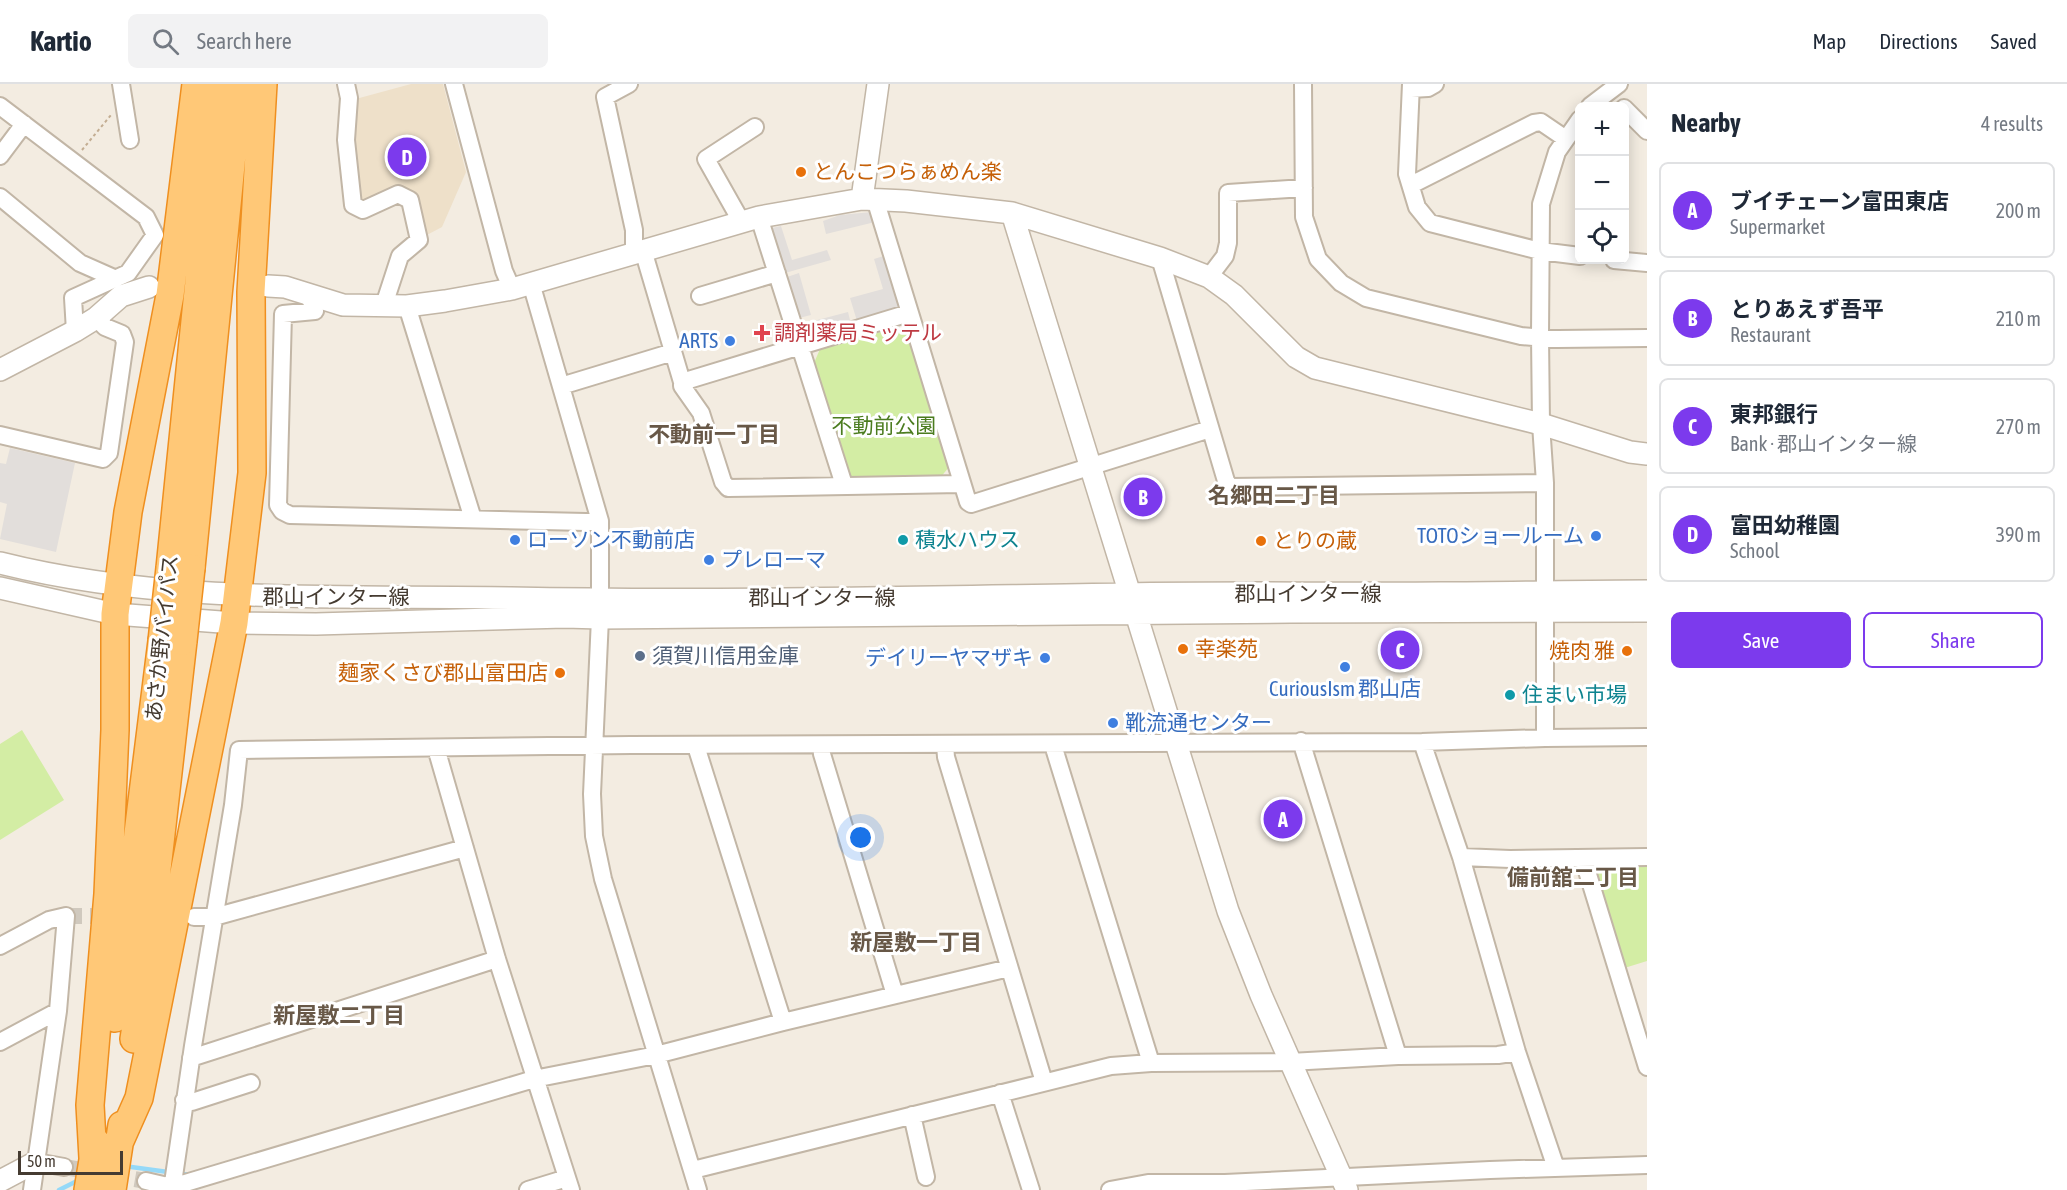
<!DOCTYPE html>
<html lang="en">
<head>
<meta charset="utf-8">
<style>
	:root { --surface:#fff; --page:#f2f2f3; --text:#1f2937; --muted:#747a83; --line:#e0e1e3; --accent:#7c3aed }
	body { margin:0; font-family:"Asap Condensed","Noto Sans JP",sans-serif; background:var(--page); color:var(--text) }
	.controls { position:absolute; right:18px; top:18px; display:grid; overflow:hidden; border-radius:9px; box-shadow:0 3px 15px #0003 }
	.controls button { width:54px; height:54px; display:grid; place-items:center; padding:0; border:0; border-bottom:2px solid var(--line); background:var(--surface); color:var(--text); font:30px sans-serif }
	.scale { position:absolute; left:18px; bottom:15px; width:105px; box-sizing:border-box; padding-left:6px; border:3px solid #453b31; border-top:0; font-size:16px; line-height:21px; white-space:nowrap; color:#453b31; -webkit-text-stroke:4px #fff; paint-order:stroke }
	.you { position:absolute; left:861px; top:754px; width:21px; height:21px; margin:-15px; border:4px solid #fff; border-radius:50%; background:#1a73e8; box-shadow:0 0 0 9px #1a73e833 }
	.badge { display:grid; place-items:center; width:39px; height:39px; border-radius:50%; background:var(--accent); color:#fff; font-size:20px; font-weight:700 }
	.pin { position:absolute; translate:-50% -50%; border:3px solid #fff; box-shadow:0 2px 6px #0006 }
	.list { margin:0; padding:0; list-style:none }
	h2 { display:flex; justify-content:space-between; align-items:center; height:78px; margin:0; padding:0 24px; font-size:26px }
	h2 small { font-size:20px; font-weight:400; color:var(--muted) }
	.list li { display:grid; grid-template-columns:39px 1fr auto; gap:18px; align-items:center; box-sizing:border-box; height:96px; margin:0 12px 12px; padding:0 12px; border:2px solid var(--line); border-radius:9px }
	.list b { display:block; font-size:22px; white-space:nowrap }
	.list p { margin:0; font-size:20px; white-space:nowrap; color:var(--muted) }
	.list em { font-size:20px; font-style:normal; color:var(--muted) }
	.actions { display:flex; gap:12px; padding:18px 24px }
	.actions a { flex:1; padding:14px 0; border:2px solid var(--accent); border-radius:9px; text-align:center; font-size:21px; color:var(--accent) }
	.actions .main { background:var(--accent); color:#fff }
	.icon { flex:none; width:33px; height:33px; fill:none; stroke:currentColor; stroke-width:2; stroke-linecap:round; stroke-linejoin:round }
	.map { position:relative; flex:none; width:1647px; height:1106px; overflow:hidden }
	header { display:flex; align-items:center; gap:36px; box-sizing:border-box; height:84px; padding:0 30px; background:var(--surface); border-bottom:2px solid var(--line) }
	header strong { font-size:28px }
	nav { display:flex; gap:33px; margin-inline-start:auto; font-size:21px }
	.search { width:420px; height:54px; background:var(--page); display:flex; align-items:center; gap:15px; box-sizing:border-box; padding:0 21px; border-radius:9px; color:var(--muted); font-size:22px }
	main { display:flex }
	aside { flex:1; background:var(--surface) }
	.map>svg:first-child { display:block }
</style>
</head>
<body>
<header>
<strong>Kartio</strong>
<div class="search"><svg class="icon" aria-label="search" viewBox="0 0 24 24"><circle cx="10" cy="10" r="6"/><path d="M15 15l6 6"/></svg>Search here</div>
<nav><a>Map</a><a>Directions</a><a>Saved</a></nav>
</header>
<main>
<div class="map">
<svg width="1647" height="1106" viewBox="0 0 1647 1106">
	<rect width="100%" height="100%" fill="#f3ece1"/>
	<!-- education -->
	<path fill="#eee0c9" d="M411,0H443L466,88L442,143L425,152L412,107L405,103L362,120L358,118L352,16Z"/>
	<!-- green -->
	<path fill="#d3eda4" d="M894,244L906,246L949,383L940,394L854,396L847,393L814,279L820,265Z
		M22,646L64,716L0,756V660Z
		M1647,773V877L1618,886L1583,774Z"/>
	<!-- parking -->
	<path fill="#e2dedb" d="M872,128L875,138L826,150L823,137L840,131Z
		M781,142L792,176L827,166L831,176L785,189L772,144Z
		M887,171L900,219L897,226L857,237L850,214L883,205L874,175Z
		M799,189L811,231L799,234L787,193Z
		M848,228L851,240L811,252L804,249L802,240Z
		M10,364L75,379L56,468L0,455L7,420L0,418V379L6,380Z"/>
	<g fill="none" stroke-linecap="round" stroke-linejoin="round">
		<!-- stream -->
		<path stroke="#95d9f8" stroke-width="4.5" d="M124,1082L190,1091
			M59,1106L81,1095"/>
		<!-- minor-tunnel -->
		<path stroke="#d0c9be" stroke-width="16" stroke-dasharray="16 8" stroke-linecap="butt" d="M66,832H113
			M64,1083L146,1097"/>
		<defs>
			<path id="minor" d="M121,0L130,56
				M346,0L349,14L346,56L353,121L363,126L398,110L410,116L419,156L400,172L384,221
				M454,0L504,187L512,205
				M629,0L605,13L634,146V169
				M1303,0L1304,133L1318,175L1341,199L1366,214L1521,252L1558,255L1647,254
				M1411,0L1407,90L1417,123L1430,139L1540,167L1580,172
				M1411,5L1428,4L1435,0
				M0,22L146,133L155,151L128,189L73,214L75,247
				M1590,22L1619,0
				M1624,24L1647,47
				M0,72L24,40
				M1411,101L1534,39L1541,38L1566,55
				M0,113L80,179L116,195
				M875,115L968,418L971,420L1210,345
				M759,133L844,401
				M741,137L706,75L755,43
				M643,166L682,298L909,229
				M1160,174L1226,397L1230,403L1545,399
				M1614,176L1647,179
				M1209,193L1225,172L1228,159V109L1304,104
				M531,199L600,437V534L592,710L594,752L603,795L698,1106
				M308,210L315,227L283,230L278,421L282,427L290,431L586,438L600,437
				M700,212L777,189
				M407,222L473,435
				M682,298V302L701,329L723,398L728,404L961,400
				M561,302L673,268
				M0,351L103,375L109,369L125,258L122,250L105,243L96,234
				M1545,654V399L1541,340L1540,252L1541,120L1557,68L1580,35
				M1301,657L1398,972
				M1422,658L1461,773L1517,968L1556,1084
				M821,661L822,670L895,911
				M945,661L946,673L1044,998
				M1053,661L1151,979
				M696,662L783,938
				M436,664L497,875L571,1106
				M1461,773L1510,775L1647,773
				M1583,774L1647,983
				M194,833H214L465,764
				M0,862L49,836L66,832L58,927L32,1106
				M0,958L58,927
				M191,974L497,875
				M1000,1009L1031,1106
				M184,1016L192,1018L251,999
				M912,1031L926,1093
				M36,1078L64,1083
				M693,1086L1111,982L1151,979L1290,978L1398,972L1498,971L1517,968
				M146,1097L172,1103L534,995L656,971L783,938L1009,884
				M172,1106L193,962L233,721L239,666L631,661L1422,658L1545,654L1647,653
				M528,1106L567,1094
				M1110,1106L1148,1099H1225L1490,1086L1647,1081"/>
			<path id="tertiary" d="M862,115L878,0
				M1012,129L1228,827L1261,911L1347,1106
				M268,202L285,203L343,221L407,222L445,217L512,205L759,133L862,115L906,117L1012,129L1160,174L1209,193L1234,211L1296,273L1315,284L1541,340L1630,368L1647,370
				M0,286L75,247L96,234L121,212L149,203
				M0,479C167,521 340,511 511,514C716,518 920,513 1125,510C1230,508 1335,510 1440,509C1509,509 1578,507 1647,507
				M0,504L115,530L234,539L316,540L565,533L600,534L1291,528L1647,527
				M0,1097L36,1078"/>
			<path id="trunk" d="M170,484L219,0
				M191,484L239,0
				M115,934L162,557
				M134,955L148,864L183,557
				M119,1059L139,1014L234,539L252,389L251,208L263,0
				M93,1074L90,1021L108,810L115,646V530L128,428L170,211L196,0
				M88,1106L96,1058
				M112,1106L122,1041"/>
		</defs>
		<!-- minor casing -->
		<use href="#minor" stroke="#c2b6a6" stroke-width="20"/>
		<!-- tertiary casing -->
		<use href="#tertiary" stroke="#c2b6a6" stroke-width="24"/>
		<!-- trunk casing -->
		<use href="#trunk" stroke="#ef8f1f" stroke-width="30"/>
		<!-- path -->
		<path stroke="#c3ad92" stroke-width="2" stroke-dasharray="3 3" stroke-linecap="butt" d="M82,66L111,31"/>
		<!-- minor -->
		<use href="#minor" stroke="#fff" stroke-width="16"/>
		<!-- tertiary -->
		<use href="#tertiary" stroke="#fff" stroke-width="21"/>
		<!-- trunk -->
		<use href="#trunk" stroke="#ffc877" stroke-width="27"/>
		<defs>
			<path id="trunk-bridge" d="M162,557L170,484
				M183,557L191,484"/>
		</defs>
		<!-- trunk-bridge casing -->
		<use href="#trunk-bridge" stroke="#ef8f1f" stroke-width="30" stroke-linecap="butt"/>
		<!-- trunk-bridge -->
		<use href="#trunk-bridge" stroke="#ffc877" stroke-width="27"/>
	</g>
	<!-- markers -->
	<g fill="#e8710a" stroke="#fff" stroke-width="2">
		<circle cx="801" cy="88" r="6"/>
		<circle cx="1261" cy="457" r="6"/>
		<circle cx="1183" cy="565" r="6"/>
		<circle cx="1627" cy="567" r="6"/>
		<circle cx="560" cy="589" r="6"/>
	</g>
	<path fill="#e0444e" stroke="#fff" stroke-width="2" d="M759 240h6v6h6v6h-6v6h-6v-6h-6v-6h6z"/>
	<g fill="#3f7fe0" stroke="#fff" stroke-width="2">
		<circle cx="730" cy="257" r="6"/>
		<circle cx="1596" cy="452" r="6"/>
		<circle cx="515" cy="456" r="6"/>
		<circle cx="709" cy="476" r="6"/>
		<circle cx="1045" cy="574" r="6"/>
		<circle cx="1345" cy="583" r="6"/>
		<circle cx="1113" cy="639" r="6"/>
	</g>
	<g fill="#0f9aa8" stroke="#fff" stroke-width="2">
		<circle cx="903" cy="456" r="6"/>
		<circle cx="1510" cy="611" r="6"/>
	</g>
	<circle fill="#5c6f8a" stroke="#fff" stroke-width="2" cx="640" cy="572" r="6"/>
	<g text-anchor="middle" stroke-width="6" stroke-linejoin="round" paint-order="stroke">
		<!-- food labels -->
		<g font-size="21" fill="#c56008" stroke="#fff" text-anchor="start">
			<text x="813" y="95">とんこつらぁめん楽</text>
			<text x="1273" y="464">とりの蔵</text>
			<text x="1195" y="572">幸楽苑</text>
			<text x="1615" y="574" text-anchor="end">焼肉 雅</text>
			<text x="548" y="596" text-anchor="end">麺家くさび郡山富田店</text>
		</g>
		<!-- health labels -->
		<g font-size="21" fill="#be3a42" stroke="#fff" text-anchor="start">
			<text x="774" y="256">調剤薬局ミッテル</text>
		</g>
		<!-- shop labels -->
		<g font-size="21" fill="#366cbe" stroke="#fff" text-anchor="end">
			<text x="718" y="264">ARTS</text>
			<text x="1584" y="459">TOTOショールーム</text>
			<text x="527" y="463" text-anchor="start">ローソン不動前店</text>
			<text x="721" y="483" text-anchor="start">プレローマ</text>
			<text x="1033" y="581">デイリーヤマザキ</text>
			<text x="1345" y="612" text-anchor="middle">CuriousIsm 郡山店</text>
			<text x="1125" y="646" text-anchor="start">靴流通センター</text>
		</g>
		<!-- park labels -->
		<g font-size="21" fill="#4b7c1f" stroke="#fff">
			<text x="884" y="349">不動前公園</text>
		</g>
		<!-- culture labels -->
		<g font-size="21" fill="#0d838f" stroke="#fff" text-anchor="start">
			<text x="915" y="463">積水ハウス</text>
			<text x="1522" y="618">住まい市場</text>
		</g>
		<!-- street labels -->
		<g font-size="21" fill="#453b31" stroke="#fff">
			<text x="1308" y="517">郡山インター線</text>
			<text x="336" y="520">郡山インター線</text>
			<text x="822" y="521">郡山インター線</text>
			<text transform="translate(162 554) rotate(-84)" y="7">あさか野バイパス</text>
		</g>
		<!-- service labels -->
		<g font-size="21" fill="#4e5e75" stroke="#fff" text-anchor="start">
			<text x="652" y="579">須賀川信用金庫</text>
		</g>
		<!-- neighbourhood labels -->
		<g font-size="22" font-weight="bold" fill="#685847" stroke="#fff">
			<text x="714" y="358">不動前一丁目</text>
			<text x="1274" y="419">名郷田二丁目</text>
			<text x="1573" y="801">備前舘二丁目</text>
			<text x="916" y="866">新屋敷一丁目</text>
			<text x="339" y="939">新屋敷二丁目</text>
		</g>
	</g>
</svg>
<div class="controls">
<button>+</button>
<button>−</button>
<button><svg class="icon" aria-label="locate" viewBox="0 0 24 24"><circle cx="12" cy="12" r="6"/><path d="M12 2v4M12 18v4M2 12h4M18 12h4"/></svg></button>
</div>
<div class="scale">50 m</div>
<div class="you"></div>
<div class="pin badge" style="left:1283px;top:735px">A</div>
<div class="pin badge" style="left:1143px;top:413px">B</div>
<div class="pin badge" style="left:1400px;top:566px">C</div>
<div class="pin badge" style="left:407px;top:73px">D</div>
</div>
<aside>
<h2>Nearby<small>4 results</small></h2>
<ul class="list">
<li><span class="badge">A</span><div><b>ブイチェーン富田東店</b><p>Supermarket</p></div><em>200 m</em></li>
<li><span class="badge">B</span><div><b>とりあえず吾平</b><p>Restaurant</p></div><em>210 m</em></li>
<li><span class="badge">C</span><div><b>東邦銀行</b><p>Bank · 郡山インター線</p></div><em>270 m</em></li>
<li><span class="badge">D</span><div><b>富田幼稚園</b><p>School</p></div><em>390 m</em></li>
</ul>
<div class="actions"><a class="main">Save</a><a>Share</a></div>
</aside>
</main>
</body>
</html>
